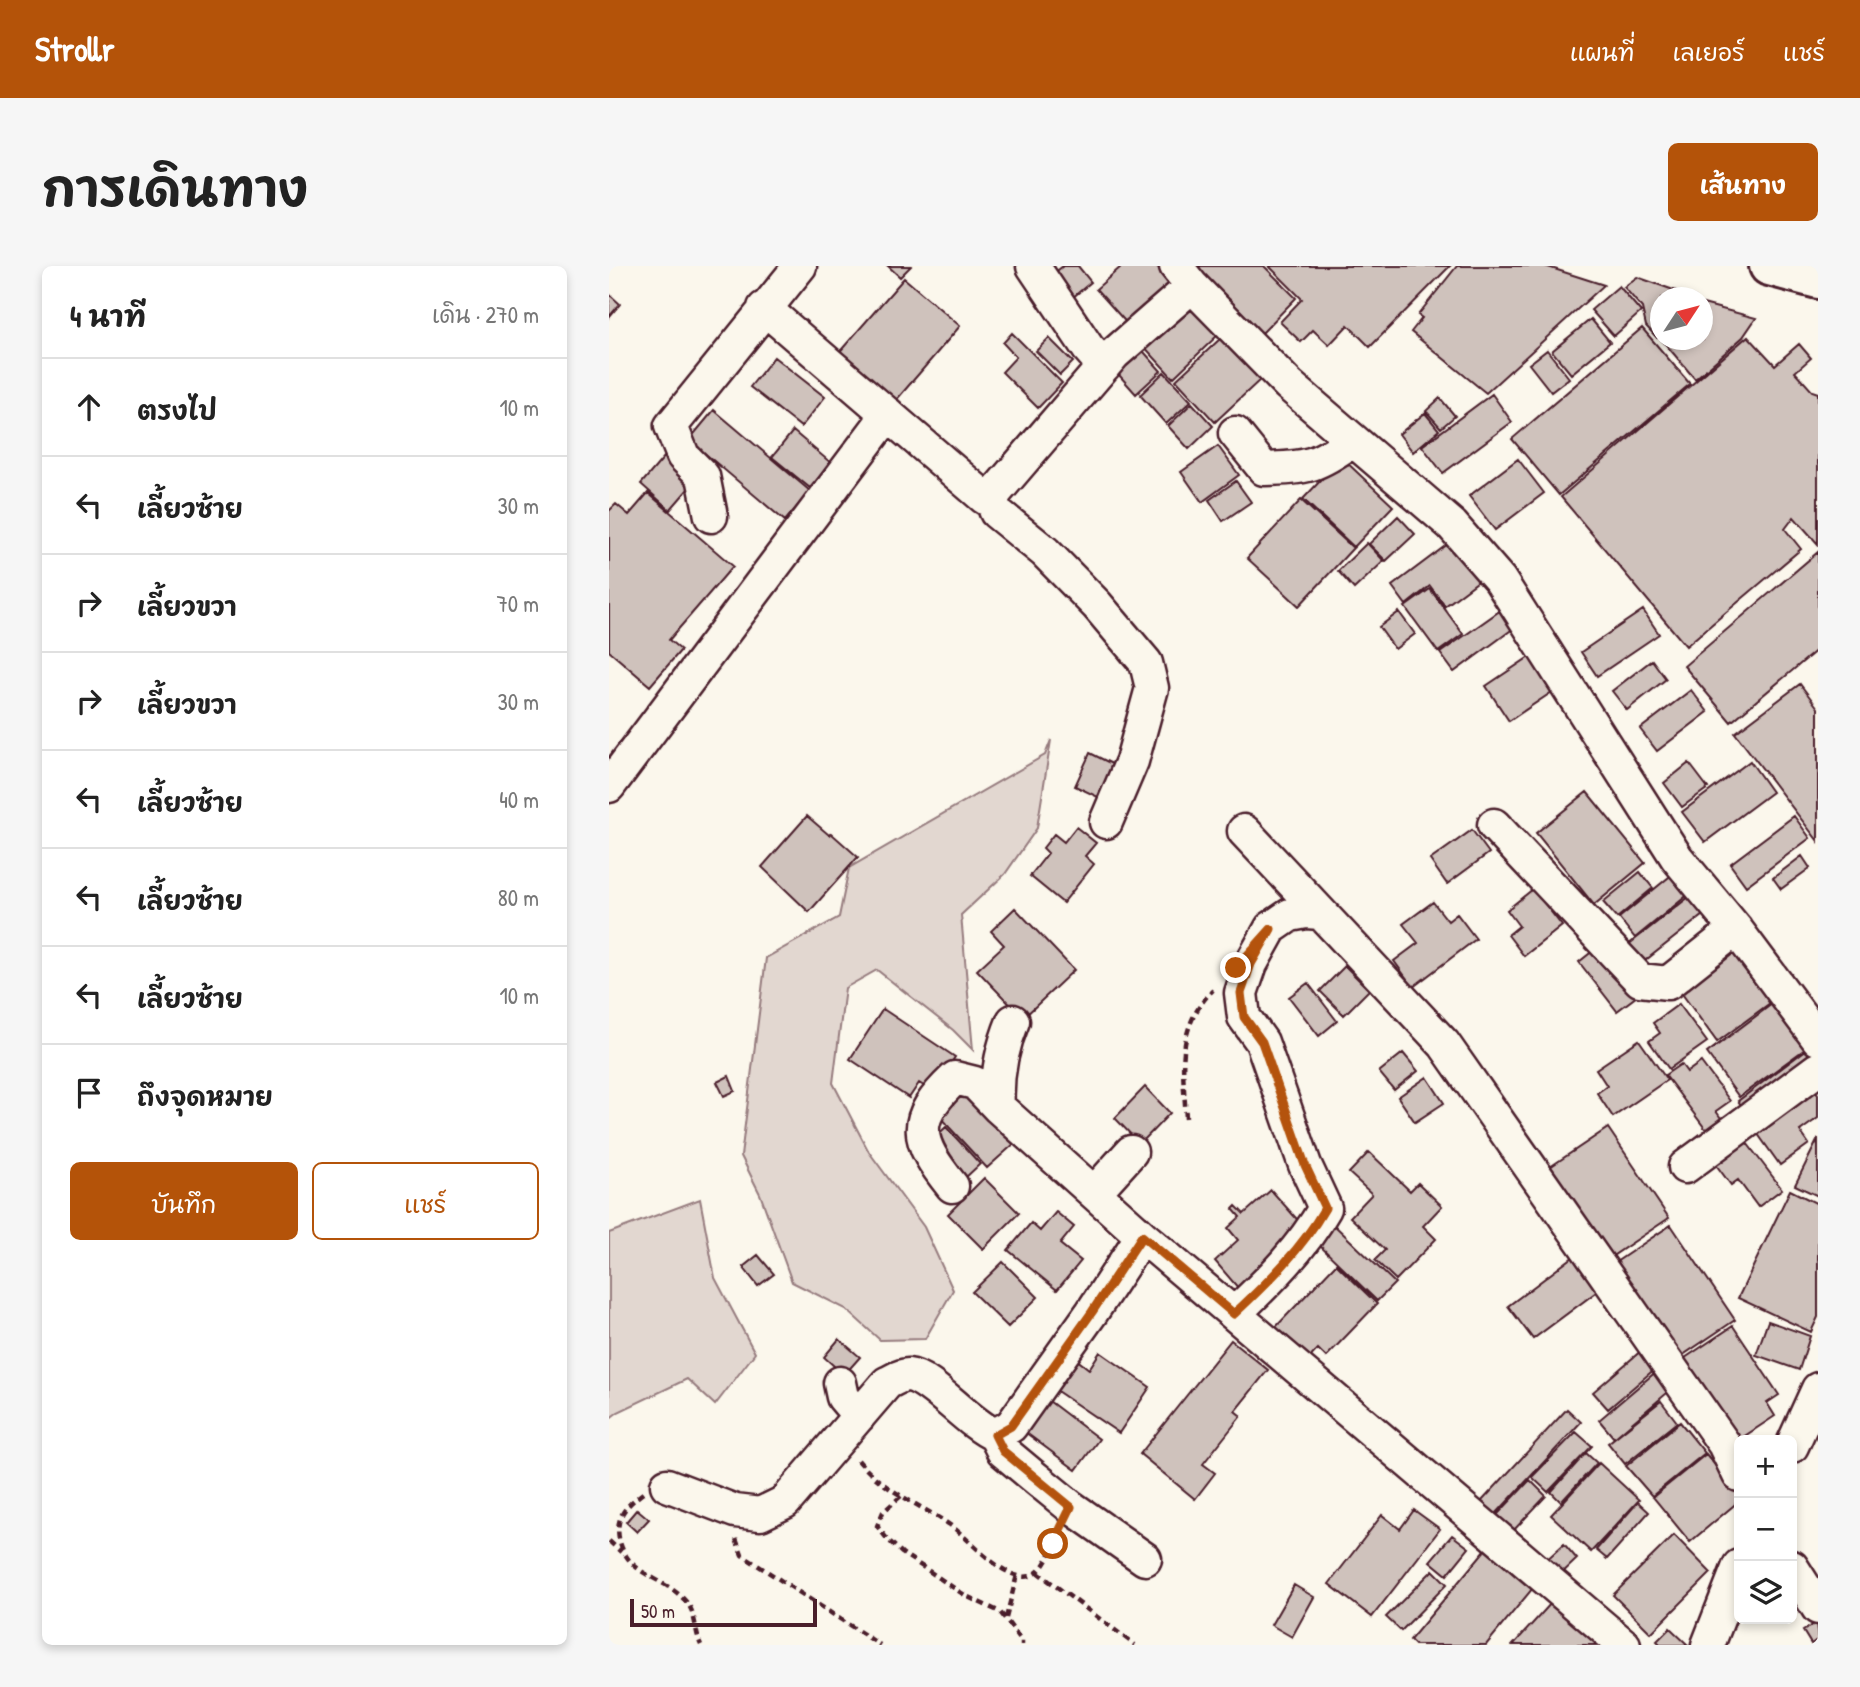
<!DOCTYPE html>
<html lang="th">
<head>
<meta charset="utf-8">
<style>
	:root { --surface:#fff; --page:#f6f6f6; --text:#222; --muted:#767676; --line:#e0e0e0; --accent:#b45309 }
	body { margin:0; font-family:"Patrick Hand","Playpen Sans Thai",sans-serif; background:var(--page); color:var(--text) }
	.controls { position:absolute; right:21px; bottom:21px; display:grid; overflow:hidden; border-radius:10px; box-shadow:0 4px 10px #0003 }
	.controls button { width:63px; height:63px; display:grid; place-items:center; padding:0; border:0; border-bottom:2px solid var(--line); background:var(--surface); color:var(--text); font:35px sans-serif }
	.compass { position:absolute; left:1041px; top:21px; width:63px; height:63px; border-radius:50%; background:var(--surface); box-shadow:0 4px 10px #0003; rotate:54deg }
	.scale { position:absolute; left:21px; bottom:18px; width:187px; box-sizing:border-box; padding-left:7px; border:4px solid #4a1f2b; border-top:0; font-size:19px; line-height:24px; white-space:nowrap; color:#4a1f2b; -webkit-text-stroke:5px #fbf7ec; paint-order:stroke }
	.stop { position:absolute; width:21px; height:21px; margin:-16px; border:5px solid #b45309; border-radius:50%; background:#fff }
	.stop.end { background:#b45309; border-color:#fff; box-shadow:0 2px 7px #0008 }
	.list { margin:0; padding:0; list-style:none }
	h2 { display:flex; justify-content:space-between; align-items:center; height:91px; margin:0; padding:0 28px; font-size:30px }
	h2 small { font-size:23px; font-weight:400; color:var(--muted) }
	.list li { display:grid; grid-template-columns:46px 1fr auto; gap:21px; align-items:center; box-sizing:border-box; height:98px; padding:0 28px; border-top:2px solid var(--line) }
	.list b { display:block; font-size:26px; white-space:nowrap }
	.list em { font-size:23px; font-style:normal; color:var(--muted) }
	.actions { display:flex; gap:14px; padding:21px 28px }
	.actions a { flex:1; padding:16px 0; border:2px solid var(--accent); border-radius:10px; text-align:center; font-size:24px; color:var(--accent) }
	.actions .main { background:var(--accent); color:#fff }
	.icon { flex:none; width:38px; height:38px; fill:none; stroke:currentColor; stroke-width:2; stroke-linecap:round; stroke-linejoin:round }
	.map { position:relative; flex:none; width:1209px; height:1379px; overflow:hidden; border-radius:10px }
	header { display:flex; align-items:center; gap:42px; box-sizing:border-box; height:98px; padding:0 35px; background:var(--accent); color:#fff }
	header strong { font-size:33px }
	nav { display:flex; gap:38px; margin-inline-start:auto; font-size:24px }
	.intro { display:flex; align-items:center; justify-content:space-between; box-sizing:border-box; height:168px; padding:0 42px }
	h1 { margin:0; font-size:49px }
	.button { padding:18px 32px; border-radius:10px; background:var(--accent); color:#fff; font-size:24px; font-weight:700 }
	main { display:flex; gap:42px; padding:0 42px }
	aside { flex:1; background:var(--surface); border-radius:10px; box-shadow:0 4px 10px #0003 }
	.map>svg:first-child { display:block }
</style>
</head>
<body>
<header>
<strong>Strollr</strong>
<nav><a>แผนที่</a><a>เลเยอร์</a><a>แชร์</a></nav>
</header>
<div class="intro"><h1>การเดินทาง</h1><a class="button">เส้นทาง</a></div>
<main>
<aside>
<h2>4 นาที<small>เดิน · 270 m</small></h2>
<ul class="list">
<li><svg class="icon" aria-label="ahead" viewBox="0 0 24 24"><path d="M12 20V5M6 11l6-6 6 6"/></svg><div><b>ตรงไป</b></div><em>10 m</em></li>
<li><svg class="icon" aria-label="left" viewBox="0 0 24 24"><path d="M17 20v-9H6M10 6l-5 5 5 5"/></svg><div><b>เลี้ยวซ้าย</b></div><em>30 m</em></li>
<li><svg class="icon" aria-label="right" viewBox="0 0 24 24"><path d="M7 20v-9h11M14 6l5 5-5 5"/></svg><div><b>เลี้ยวขวา</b></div><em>70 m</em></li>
<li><svg class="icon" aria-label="right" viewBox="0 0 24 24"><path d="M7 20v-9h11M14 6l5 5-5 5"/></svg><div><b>เลี้ยวขวา</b></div><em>30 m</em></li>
<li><svg class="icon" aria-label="left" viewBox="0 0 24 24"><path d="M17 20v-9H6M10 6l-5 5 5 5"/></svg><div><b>เลี้ยวซ้าย</b></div><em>40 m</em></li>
<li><svg class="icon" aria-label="left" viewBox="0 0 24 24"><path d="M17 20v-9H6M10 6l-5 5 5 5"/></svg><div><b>เลี้ยวซ้าย</b></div><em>80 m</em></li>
<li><svg class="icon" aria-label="left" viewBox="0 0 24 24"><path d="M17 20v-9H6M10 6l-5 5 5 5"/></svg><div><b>เลี้ยวซ้าย</b></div><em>10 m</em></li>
<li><svg class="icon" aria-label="arrive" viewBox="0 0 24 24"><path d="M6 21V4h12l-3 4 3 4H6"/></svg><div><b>ถึงจุดหมาย</b></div></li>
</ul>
<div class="actions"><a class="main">บันทึก</a><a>แชร์</a></div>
</aside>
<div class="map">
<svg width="1209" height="1379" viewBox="0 0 1209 1379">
	<rect width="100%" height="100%" fill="#fbf7ec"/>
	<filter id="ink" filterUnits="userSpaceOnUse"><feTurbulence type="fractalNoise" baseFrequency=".0143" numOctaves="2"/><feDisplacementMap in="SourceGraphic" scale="14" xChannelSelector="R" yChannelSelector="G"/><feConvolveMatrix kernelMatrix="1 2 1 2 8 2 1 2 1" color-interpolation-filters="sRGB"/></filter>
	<g filter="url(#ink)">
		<!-- green -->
		<path fill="#e2d7d0" stroke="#967b7e" stroke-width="2" d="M442,474L428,562L396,608L352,649L364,784L344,764L268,704L236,722L224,817L260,886L315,961L344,1024L316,1073L271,1074L237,1043L183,1016L151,928L132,890L157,692L230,651L240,602L436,489Z
			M91,933L106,1012L146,1087L106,1139L78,1113L9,1146L0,1153V967Z"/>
		<!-- building -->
		<path fill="#cfc2bc" stroke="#4a1f2b" stroke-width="2" d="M279,0H302L291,11Z
			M454,0H469L482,16L463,32L444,8Z
			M513,0H548L568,23L523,63L487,23Z
			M587,0H655L687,32L653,67Z
			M660,0H841L761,81L739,59L720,79L704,64L692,76L671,56L693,33Z
			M848,0H936L995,19L877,127L802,66L813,52L809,49Z
			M1028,11L1087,32H1052V69L1048,72L1037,60L1033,42L1015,21Z
			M295,12L351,60L283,139L227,90Z
			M1010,20L1032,46L1005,70L982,44Z
			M0,28L11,38L0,51Z
			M579,33L611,67L564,112L532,77Z
			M1094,38L1147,52L1134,71L1086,113L1053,74H1094Z
			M982,53L1001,76L962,108L943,85Z
			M1033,62L1081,118L950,229L903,173Z
			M403,67L453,117L429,142L393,106L407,91L394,77Z
			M1139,70L1166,99L1190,78L1202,92L1186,106L1203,125L1209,127V278L1185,251L1176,263L1192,283L1077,380L952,231Z
			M440,72L464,96L451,109L427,85Z
			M612,72L652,113L606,156L567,114Z
			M527,77L552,105L527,128L502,100Z
			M938,84L960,112L942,126L920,98Z
			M165,91L216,131L192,161L141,121Z
			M555,106L582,135L557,158L531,129Z
			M883,128L903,156L834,207L813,180Z
			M831,132L846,150L832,162L817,145Z
			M583,137L604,160L580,183L559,160Z
			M105,144L201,225L176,255L80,174Z
			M816,147L830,164L804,186L790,168Z
			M184,165L222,197L201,222L163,191Z
			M609,180L630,209L593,236L572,206Z
			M56,190L86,215L61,244L32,218Z
			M733,192L784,240L745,281L694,233Z
			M909,193L935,227L886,264L860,230Z
			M627,215L642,236L614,255L600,234Z
			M39,227L124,300L60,374L72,384L41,420L0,385V245L7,238L20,249Z
			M692,234L744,282L690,340L638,292Z
			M789,250L806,268L777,295L760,278Z
			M847,272L876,310L836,340L821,320L797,339L783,320Z
			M758,277L775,295L745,323L729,305Z
			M1209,286V383L1122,456L1075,400Z
			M821,323L854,368L829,386L796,341Z
			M892,344L905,362L845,406L831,387Z
			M1034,344L1050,368L988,410L972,386Z
			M790,346L806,368L786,383L770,361Z
			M926,387L949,422L900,455L877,420Z
			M1043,394L1057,413L1018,444L1003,425Z
			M1191,418L1209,442V575L1126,467Z
			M1082,424L1099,446L1048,485L1031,463Z
			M481,487L507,500L491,532L466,520Z
			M1141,495L1163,526L1096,576L1073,546Z
			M1080,497L1099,522L1073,541L1055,517Z
			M978,526L1036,597L985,639L927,567Z
			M198,550L220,569L222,567L249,591L200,646L153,601Z
			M1185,550L1201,572L1137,620L1121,598Z
			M467,561L487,577L476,590L485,598L454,637L421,610L439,587L434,582L445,568L455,576Z
			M863,564L880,587L838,618L821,594Z
			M1193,590L1201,602L1172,623L1164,612Z
			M1031,606L1044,622L1008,652L994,636Z
			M1065,607L1081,627L1026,672L1010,652Z
			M924,623L953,660L915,690L899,669L910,660L898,644Z
			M1085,627L1099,645L1028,701L1014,683Z
			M824,636L839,655L848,648L867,673L804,721L785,695L809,677L794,658Z
			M406,642L465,704L414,752L368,704L395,679L382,665Z
			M990,680L1028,730L1008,745L970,696Z
			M1125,686L1161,737L1108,776L1071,725Z
			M736,700L760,724L735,749L711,725Z
			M699,717L728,755L710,770L680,731Z
			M1070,738L1098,776L1060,803L1040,775L1051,767L1044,757Z
			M1163,738L1196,783L1130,831L1098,787Z
			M274,743L346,791L323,825L310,817L300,832L241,793Z
			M1030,774L1058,814L1004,851L988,827L998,820L987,803Z
			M1198,783L1208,798L1140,849L1129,835Z
			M794,787L809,805L785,824L770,806Z
			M1092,796L1121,835L1107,845L1116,858L1101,869L1056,809L1072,798L1078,806Z
			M120,810L126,825L115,830L108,816Z
			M818,811L835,837L806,856L789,831Z
			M536,821L561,847L531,878L506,852Z
			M1204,821L1209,828V852L1191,865L1200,878L1171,899L1146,864Z
			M357,823L406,877L378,902L329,849Z
			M337,861L371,898L355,913L321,876Z
			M999,862L1060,952L1002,991L941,901Z
			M1135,873L1173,923L1149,941L1129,914L1122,919L1105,896Z
			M1209,873V930L1186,919Z
			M760,886L801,925L809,917L833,940L814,960L827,973L787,1014L766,994L776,984L741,951L763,928L740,907Z
			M375,912L410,947L374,983L339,948Z
			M662,924L694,960L630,1023L606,995L629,974L619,962L631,951L624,943L627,940L635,948Z
			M1181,924L1209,938V1051L1202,1066L1129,1032Z
			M447,946L465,961L451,978L472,995L448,1024L399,984L422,957L431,965Z
			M724,958L786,1017L768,1035L707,976Z
			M1062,959L1126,1054L1071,1091L1007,996Z
			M968,988L994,1021L924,1073L899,1040Z
			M149,989L165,1008L149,1020L134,1001Z
			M394,996L429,1031L399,1061L363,1026Z
			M727,998L768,1038L717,1091L709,1083L694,1099L661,1067Z
			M1159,1055L1201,1070L1190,1104L1147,1089Z
			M1124,1060L1170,1129L1158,1137L1166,1150L1125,1177L1070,1096Z
			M230,1073L251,1091L235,1109L215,1091Z
			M622,1074L659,1104L626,1145L632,1150L594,1198L606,1207L586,1233L531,1188Z
			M1033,1084L1048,1101L999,1143L984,1126Z
			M491,1086L541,1121L510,1167L442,1121L463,1090L480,1103Z
			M1049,1104L1064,1122L1005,1172L990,1154Z
			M436,1132L490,1173L467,1204L412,1163Z
			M1052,1135L1068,1156L1016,1198L999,1177Z
			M958,1143L972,1156L886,1249L872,1236Z
			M1071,1156L1096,1187L1043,1230L1017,1200Z
			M967,1166L983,1180L939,1226L923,1211Z
			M977,1187L988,1197L952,1236L942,1226Z
			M1097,1188L1130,1229V1235L1081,1276L1044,1231Z
			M990,1197L1030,1234L982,1286L942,1249Z
			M921,1214L937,1230L904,1265L888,1249Z
			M1029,1236L1040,1246L998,1293L987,1284Z
			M28,1243L40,1253L28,1266L17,1256Z
			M805,1244L831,1263L763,1351L720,1318L773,1249L791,1263Z
			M843,1269L860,1282L838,1309L821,1295Z
			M1065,1269L1102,1307L1042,1367L1004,1329Z
			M955,1278L968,1293L949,1311L935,1296Z
			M877,1283L924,1322L877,1379H806L801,1374Z
			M824,1304L838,1318L792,1365L777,1351Z
			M685,1319L705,1331L683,1371L662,1359Z
			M943,1336L990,1379H904Z
			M1207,1357L1209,1373L1202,1378L1194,1365Z
			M1061,1362L1079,1379H1052L1048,1375Z"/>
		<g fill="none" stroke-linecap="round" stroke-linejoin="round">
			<defs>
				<path id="minor" d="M424,0L479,82L495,100
					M567,0L583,20L680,119L843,259L891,314L1068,592L1127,663L1209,773
					M155,42L376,232L386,227L505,88L583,20
					M626,167L655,203C699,202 708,200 744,174
					M381,230L387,246L436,286L488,339L537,397L543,422L523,495L497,556
					M102,250L94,210L74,190L62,160L191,0
					M0,520L279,148
					M885,559L1031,714L1059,717L1127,663
					M635,565L835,778L1115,1178L1130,1209
					M389,841C387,810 392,784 404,755
					M1076,901L1209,803
					M343,920C306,874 301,854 346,812L366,817L389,841L533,970L1015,1379
					M485,927L522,886
					M625,1048C660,1015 692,984 716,942L696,899L653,776L635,751L632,727L642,698L662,662L681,649L697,646L712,647
					M231,1117L234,1131L250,1150
					M386,1169L394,1185L424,1210L462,1241L536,1293
					M1183,1180L1209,1123
					M58,1219L126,1245L151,1248L176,1236L278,1117C285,1114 291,1109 299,1109C322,1111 359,1158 386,1169L402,1160L483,1046L533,970
					M1183,1301L1209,1342
					M1099,1379L1130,1300"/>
				<path id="major" d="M1160,0L1209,13"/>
			</defs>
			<!-- minor casing -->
			<use href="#minor" stroke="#4a1f2b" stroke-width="37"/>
			<!-- major casing -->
			<use href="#major" stroke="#4a1f2b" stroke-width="44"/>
			<!-- path -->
			<path stroke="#4a1f2b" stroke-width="4.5" stroke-dasharray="7 5" stroke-linecap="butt" d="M577,852C574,804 566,762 604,724
				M249,1194C273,1224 310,1238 341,1259C360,1272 396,1317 421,1310C437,1305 443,1281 450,1267
				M34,1227C18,1239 6,1250 10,1272C18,1312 58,1310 79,1338C87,1349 86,1367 92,1379
				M292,1230L274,1246L268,1260L279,1274L293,1287L357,1330L391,1346L413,1375V1379
				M127,1273L133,1289L271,1379
				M0,1275L12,1286
				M428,1306L526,1379
				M397,1352L408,1309"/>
			<!-- minor -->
			<use href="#minor" stroke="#fbf7ec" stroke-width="32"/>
			<!-- major -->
			<use href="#major" stroke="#fbf7ec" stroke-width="38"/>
		</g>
	</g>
	<g fill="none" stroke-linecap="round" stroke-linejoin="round" filter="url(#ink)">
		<!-- route -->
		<path stroke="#b45309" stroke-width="9" d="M444,1278L462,1241L394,1185L386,1169L402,1160L483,1046L533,970L625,1048C660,1015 692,984 716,942L696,899L653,776L635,751L632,727L642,698L662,663L627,702"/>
	</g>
</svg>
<div class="controls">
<button>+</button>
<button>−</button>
<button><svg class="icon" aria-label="layers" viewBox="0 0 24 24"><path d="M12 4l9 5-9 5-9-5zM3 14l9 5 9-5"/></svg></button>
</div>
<svg class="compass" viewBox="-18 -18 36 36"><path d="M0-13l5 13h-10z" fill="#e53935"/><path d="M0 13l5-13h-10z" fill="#767676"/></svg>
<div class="scale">50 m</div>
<div class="stop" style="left:444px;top:1278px"></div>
<div class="stop end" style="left:627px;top:702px"></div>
</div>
</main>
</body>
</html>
